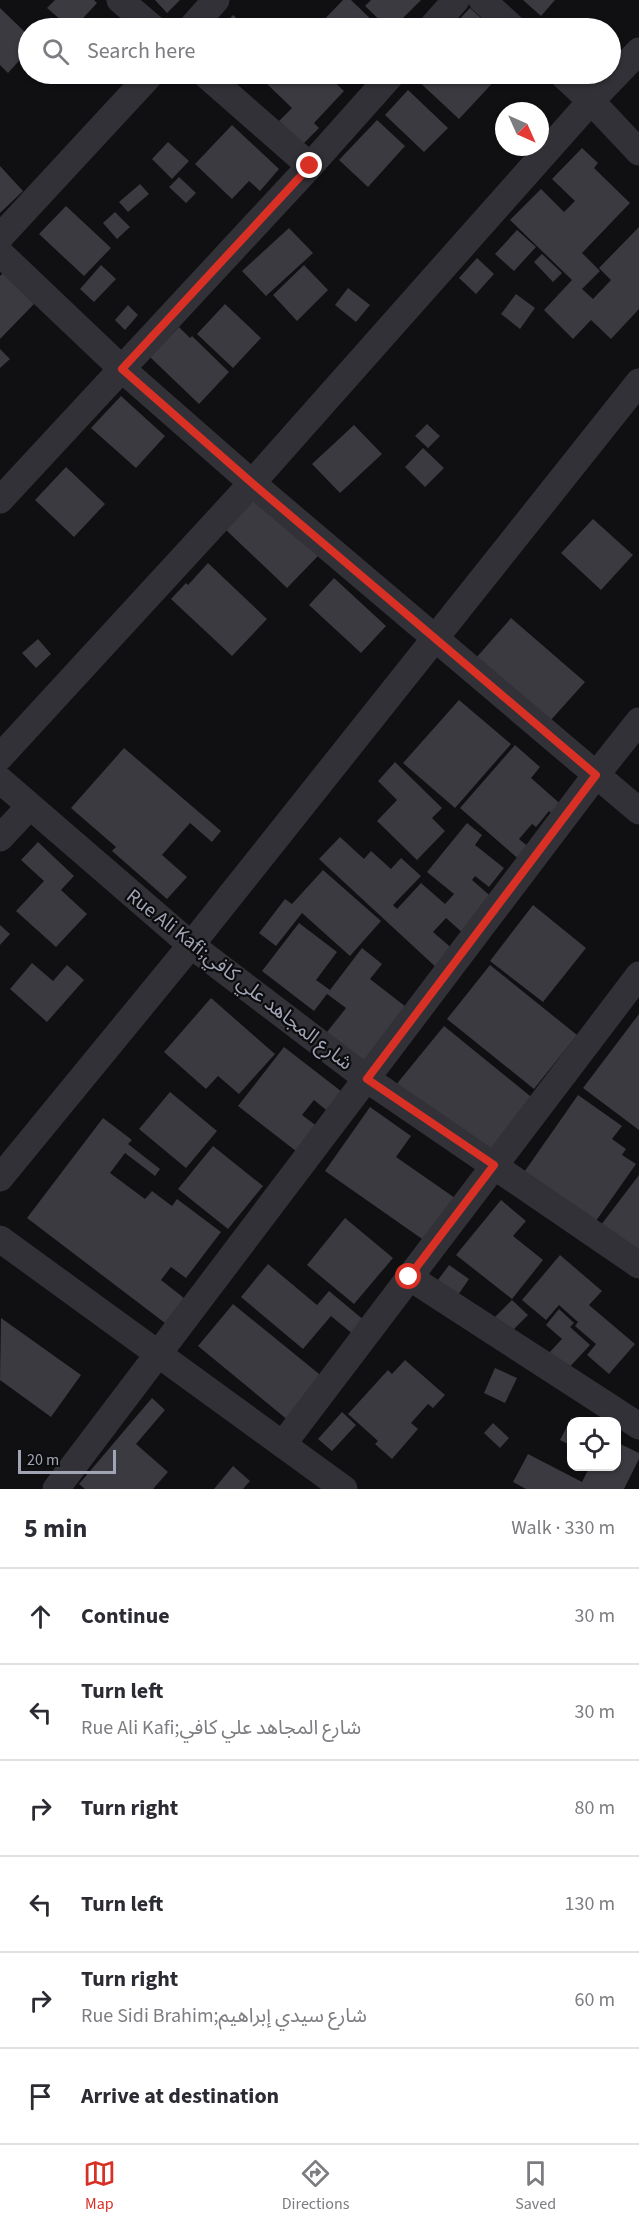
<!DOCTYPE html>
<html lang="en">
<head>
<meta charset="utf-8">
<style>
	:root { --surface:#fff; --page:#f7f7f7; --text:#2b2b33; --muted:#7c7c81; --line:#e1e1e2; --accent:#d93025 }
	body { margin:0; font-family:"Source Sans 3","Noto Sans Arabic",sans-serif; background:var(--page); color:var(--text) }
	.controls { position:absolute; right:18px; bottom:18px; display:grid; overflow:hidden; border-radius:12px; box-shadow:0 2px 4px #0004 }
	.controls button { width:54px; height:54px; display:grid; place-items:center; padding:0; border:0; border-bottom:2px solid var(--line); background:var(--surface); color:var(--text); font:30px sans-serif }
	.compass { position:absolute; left:495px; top:102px; width:54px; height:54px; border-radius:50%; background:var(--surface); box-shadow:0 2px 4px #0004; rotate:135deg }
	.scale { position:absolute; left:18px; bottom:15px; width:98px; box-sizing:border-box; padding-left:6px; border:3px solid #a0a4b4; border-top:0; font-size:16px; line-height:21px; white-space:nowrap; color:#a0a4b4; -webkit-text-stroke:4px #0c0b0d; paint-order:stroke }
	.stop { position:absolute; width:18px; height:18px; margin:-14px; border:4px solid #d93025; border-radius:50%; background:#fff }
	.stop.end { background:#d93025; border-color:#fff; box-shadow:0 2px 6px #0008 }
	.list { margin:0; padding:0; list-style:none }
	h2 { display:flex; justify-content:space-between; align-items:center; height:78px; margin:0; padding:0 24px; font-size:26px }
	h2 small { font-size:20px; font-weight:400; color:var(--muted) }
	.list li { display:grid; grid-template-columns:39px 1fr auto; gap:18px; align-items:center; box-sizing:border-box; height:96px; padding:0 24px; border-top:2px solid var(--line) }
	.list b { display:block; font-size:22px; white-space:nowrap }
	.list p { margin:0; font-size:20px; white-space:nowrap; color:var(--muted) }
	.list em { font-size:20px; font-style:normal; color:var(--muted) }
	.icon { flex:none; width:33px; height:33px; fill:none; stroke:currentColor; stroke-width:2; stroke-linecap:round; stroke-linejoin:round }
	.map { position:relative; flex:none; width:639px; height:1489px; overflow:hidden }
	.search { position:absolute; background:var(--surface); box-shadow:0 2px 4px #0004; left:18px; right:18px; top:18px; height:66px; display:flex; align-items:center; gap:15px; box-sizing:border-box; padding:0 21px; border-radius:33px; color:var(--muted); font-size:22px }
	.sheet { height:654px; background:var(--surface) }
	nav { display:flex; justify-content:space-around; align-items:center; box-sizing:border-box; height:84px; border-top:2px solid var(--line); background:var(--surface); font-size:16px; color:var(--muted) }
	nav a { display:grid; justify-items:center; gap:3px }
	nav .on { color:var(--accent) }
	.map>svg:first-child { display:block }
</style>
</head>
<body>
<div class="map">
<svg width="639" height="1489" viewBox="0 0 639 1489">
	<rect width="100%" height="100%" fill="#101012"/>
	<!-- building -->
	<path fill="#3a3a40" d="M55,0H94L97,3L74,28H70L47,8Z
		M155,0H180L167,13Z
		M343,0H351L380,28H316Z
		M371,0H421L393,28H388L365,6Z
		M523,0H555L541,16Z
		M0,8L28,35V51L8,73L0,65Z
		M470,8L492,28H451Z
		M233,15L246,27L244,28H220Z
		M274,74H326L344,91L314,123L319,128L303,144L279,121L292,108L266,83Z
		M422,74H501L459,119L416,79Z
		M408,90L448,128L424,152L385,115Z
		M377,120L405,146L368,187L339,160Z
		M232,125L279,169L260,191L249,181L232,199L195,164Z
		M168,142L189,161L172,179L152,159Z
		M582,148L598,163L594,168L630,203L582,253L600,271L582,289L593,299L611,280L599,268L639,227V309L611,339L591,320L573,339L544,310L572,280L510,220L541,189L564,212L575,201L552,179Z
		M0,166L23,191L0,213Z
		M179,177L196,193L186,203L169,187Z
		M140,184L149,194L128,212L119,202Z
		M66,206L111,248L84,276L39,234Z
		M115,212L130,227L117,239L103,223Z
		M289,228L313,253L266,296L242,271Z
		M517,230L536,247L514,271L495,254Z
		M542,254L562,273L553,282L534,262Z
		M477,258L494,274L476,294L459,278Z
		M101,265L116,279L94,302L80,289Z
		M304,265L328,290L297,321L273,295Z
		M3,273L34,304L0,339V276Z
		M348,288L370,305L356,322L335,305Z
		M516,294L535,308L520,329L501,314Z
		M225,304L261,338L233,368L197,334Z
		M128,305L138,315L125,330L115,320Z
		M179,327L190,338L192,336L229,372L199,404L150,357Z
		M0,349L10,359L0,368Z
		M121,396L165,436L136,468L91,428Z
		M427,424L440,436L428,448L415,436Z
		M354,425L382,454L340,493L312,464Z
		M423,448L444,468L425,487L405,467Z
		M66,467L105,504L74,537L35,500Z
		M256,498L318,556L287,588L226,530Z
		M593,519L633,555L601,590L561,553Z
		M208,563L267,619L232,656L171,599L186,583L188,585Z
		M334,578L386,626L361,653L309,605Z
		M511,618L585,682L542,730L469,666Z
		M38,639L51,654L36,668L22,653Z
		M459,700L511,744L455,808L403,763Z
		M515,745L540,767L531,778L565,808L556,818L549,811L536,827L532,824L519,839L532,850L522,862L460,808Z
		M124,748L221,831L212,842L190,823L162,855L187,877L167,899L112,851L116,847L71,808Z
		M395,762L442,808L432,818L445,831L417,860L377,821L397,800L378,781Z
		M467,823L482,835L475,845L504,868L489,887L475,876L472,880L495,900L464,934L446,918L433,932L455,951L439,970L319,859L340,837L364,859L371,851L391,869L401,858L421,876L393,905L397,909L421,883L445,904L454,894L427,872Z
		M38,842L74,876L61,890L87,914L56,947L16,911L44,881L21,860Z
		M323,870L381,921L350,956L302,913L276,946L259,933L285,899L292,904Z
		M533,905L586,948L543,1002L490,961Z
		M299,923L337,952L316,980L330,990L362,948L382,964L370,979L410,1010L369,1065L327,1032L346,1008L327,994L314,1011L262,971Z
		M0,925L10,934L0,945Z
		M32,963L53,981L67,965L84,980L47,1022L10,989Z
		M490,965L577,1035L534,1089L447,1019Z
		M211,998L275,1054L239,1094L218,1076L206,1089L164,1052Z
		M639,1014V1130L583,1088Z
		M444,1026L535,1100L486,1159L395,1086Z
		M284,1047L346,1095L331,1114L314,1100L302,1115L322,1130L301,1155L238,1106Z
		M170,1092L217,1131L186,1168L139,1129Z
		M578,1095L622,1126L612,1139L626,1149L622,1155L636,1164L591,1228L520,1178Z
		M370,1107L411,1136L396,1157L455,1198L425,1241L325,1171Z
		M103,1118L132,1140L128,1144L160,1169L155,1176L125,1153L110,1173L145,1199L152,1191L172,1206L177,1199L221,1232L186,1278L171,1267L161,1280L184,1298L165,1323L27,1218Z
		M213,1146L263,1186L228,1229L178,1189Z
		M639,1175V1254L601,1225Z
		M501,1200L526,1221L513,1236L543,1260L512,1299L456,1255Z
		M345,1218L393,1258L354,1304L307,1265Z
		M560,1255L602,1291L589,1305L635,1344L609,1374L587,1355L596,1344L575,1326L578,1322L559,1305L546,1320L522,1300Z
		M268,1264L317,1305L329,1291L365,1321L354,1335L331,1316L303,1349L241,1297Z
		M449,1265L469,1279L456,1298L435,1284Z
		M512,1300L528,1315L507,1336L491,1321Z
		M233,1304L324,1378L289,1421L198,1346Z
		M559,1309L574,1323L570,1327L590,1345L566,1371L548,1354L562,1339L546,1325Z
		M1,1318L81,1375L51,1417L0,1380Z
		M405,1360L445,1395L433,1408L428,1404L411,1423L418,1429L392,1459L375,1444L378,1441L348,1414L388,1370L392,1374Z
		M495,1368L517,1378L505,1403L484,1393Z
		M152,1398L165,1410L136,1444L168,1472L153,1489H85L79,1484Z
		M342,1412L356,1425L332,1451L318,1439Z
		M572,1417V1446L560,1440Z
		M493,1423L509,1438L500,1448L484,1433Z
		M616,1442L639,1453V1459L624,1489H526L513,1482L528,1454L582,1482L590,1466H616Z
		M233,1466L250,1481L243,1489H214Z"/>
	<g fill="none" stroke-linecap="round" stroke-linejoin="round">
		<!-- street -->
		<path stroke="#313137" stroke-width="27" d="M120,0L153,28
			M482,0L513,28
			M191,28L216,0
			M431,28L456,0
			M205,74L310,166
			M562,74L591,101L639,152
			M0,237L151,74
			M0,253L122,369L252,483L639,811
			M0,500L310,166L392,74
			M0,757L252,483L591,101L639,51
			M0,780L191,945L367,1079L639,1265
			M0,838L30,806
			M0,1178L191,945L639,382
			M0,1239L344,1489
			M409,1277L639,1426
			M283,1444L639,975
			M56,1489L596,775L639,721"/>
	</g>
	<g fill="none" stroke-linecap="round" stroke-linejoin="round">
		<!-- route -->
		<path stroke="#d93025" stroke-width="8" d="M310,166L122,369L252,483L596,775L367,1079L494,1165L409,1277"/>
	</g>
	<g text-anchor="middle" stroke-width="4.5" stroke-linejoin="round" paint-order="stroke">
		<!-- street labels -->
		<g font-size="20" fill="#a0a4b4" stroke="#0c0b0d">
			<text transform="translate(240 979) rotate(38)" y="7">Rue Ali Kafi;شارع المجاهد علي كافي</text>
		</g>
	</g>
</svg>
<div class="controls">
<button><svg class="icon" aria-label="locate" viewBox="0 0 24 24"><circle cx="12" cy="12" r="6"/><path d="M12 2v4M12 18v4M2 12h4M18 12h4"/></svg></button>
</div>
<svg class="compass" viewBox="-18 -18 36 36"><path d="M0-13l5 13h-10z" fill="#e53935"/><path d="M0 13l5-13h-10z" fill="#7c7c81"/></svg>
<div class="scale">20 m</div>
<div class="stop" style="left:409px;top:1277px"></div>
<div class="stop end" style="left:310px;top:166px"></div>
<div class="search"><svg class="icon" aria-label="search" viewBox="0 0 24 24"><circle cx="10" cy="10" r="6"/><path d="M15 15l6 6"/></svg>Search here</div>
</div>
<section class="sheet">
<h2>5 min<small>Walk · 330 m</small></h2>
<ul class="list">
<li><svg class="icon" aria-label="ahead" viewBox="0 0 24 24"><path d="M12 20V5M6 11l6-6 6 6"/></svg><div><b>Continue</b></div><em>30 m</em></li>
<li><svg class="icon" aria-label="left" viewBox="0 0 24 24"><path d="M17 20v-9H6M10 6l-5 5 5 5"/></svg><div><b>Turn left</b><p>Rue Ali Kafi;شارع المجاهد علي كافي</p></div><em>30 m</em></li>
<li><svg class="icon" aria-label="right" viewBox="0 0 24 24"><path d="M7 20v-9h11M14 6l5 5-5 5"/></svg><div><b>Turn right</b></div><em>80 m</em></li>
<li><svg class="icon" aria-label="left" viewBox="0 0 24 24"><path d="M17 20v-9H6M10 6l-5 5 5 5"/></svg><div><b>Turn left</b></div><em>130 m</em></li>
<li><svg class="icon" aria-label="right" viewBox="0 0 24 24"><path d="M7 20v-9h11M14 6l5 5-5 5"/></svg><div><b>Turn right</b><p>Rue Sidi Brahim;شارع سيدي إبراهيم</p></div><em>60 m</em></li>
<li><svg class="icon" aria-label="arrive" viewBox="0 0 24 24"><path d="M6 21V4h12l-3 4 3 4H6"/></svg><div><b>Arrive at destination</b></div></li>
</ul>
</section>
<nav>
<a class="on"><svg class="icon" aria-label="map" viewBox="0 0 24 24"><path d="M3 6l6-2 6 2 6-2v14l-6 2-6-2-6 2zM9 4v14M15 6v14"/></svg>Map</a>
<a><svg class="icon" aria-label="directions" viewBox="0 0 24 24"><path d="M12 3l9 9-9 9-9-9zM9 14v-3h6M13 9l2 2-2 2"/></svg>Directions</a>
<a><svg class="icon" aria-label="saved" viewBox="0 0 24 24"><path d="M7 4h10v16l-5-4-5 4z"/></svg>Saved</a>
</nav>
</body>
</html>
